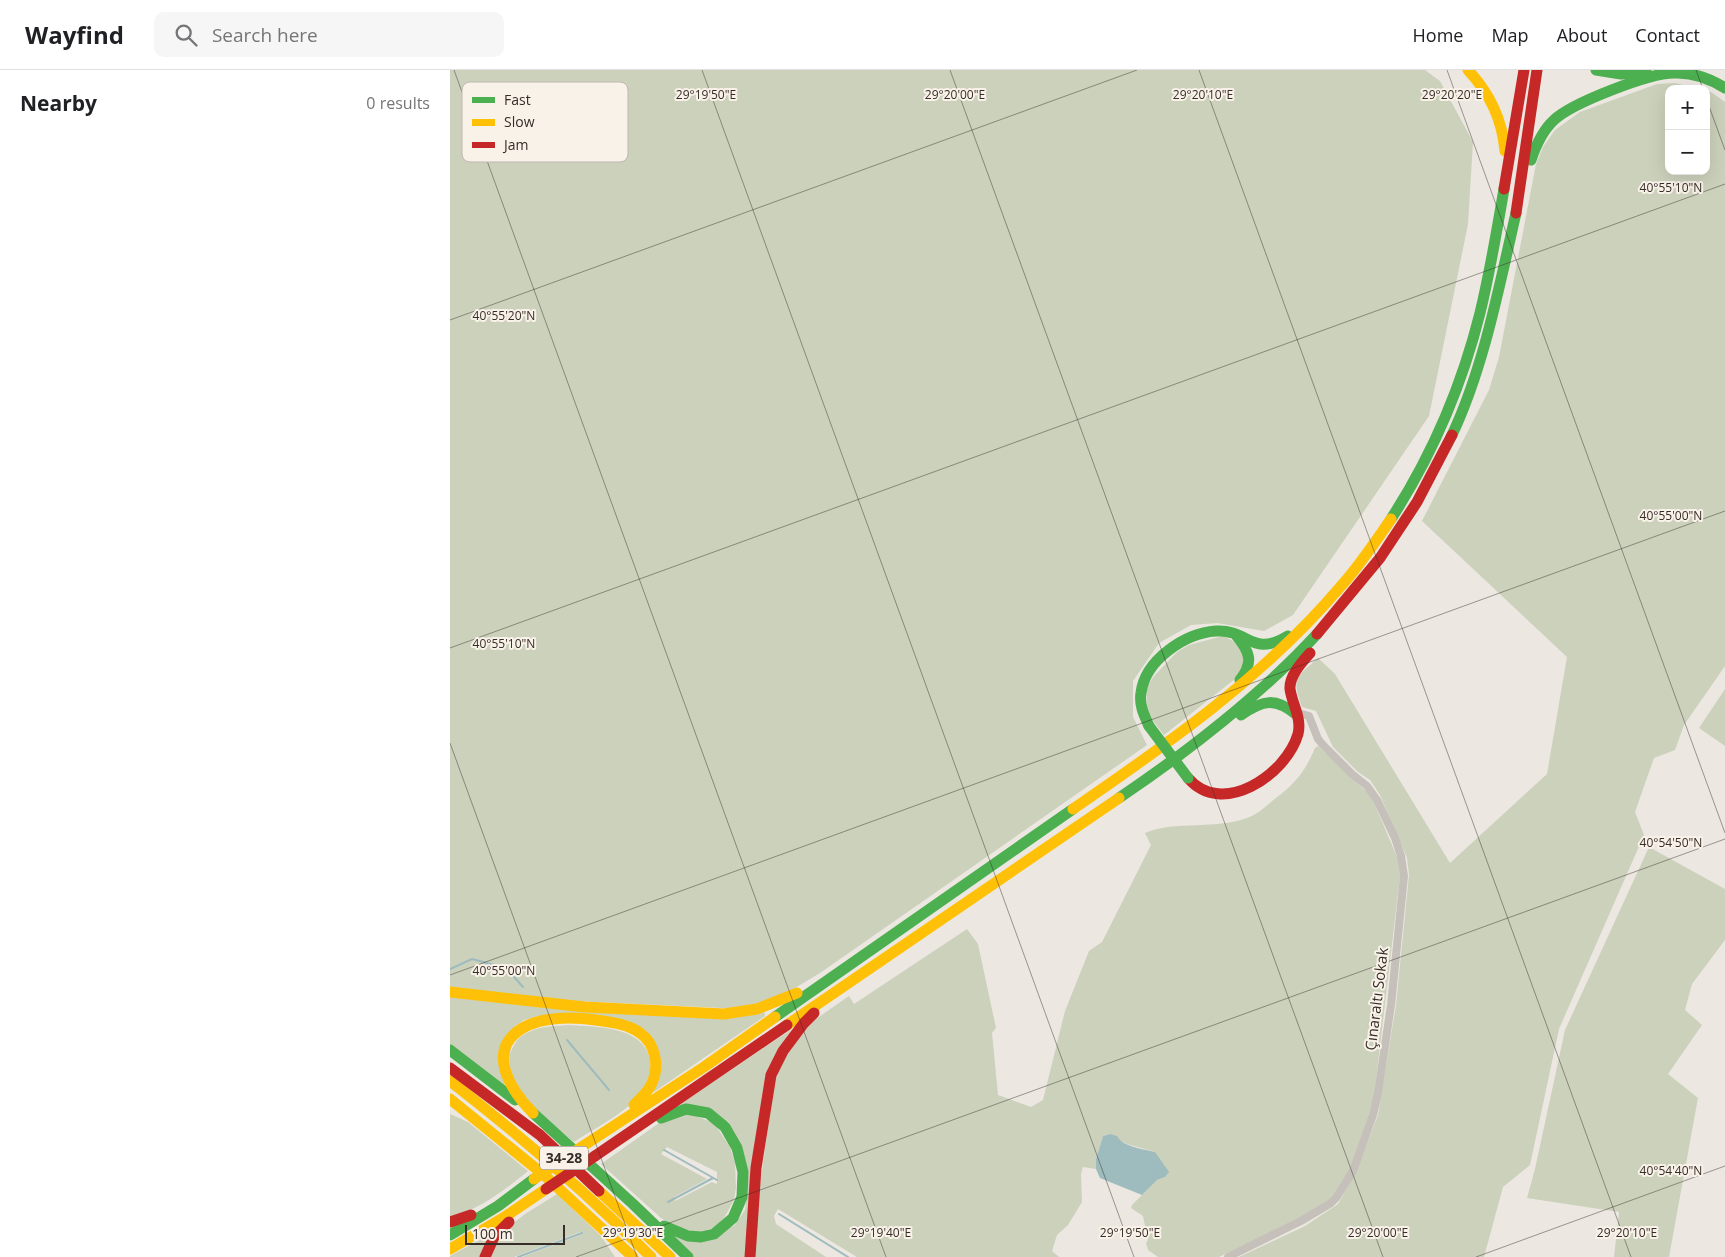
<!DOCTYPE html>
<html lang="en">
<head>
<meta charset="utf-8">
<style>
	:root { --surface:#fff; --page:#f6f6f6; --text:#202124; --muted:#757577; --line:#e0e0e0 }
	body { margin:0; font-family:"Open Sans",sans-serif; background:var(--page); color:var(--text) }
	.controls { position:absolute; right:15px; top:15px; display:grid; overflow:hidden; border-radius:10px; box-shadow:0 5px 20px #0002 }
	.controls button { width:45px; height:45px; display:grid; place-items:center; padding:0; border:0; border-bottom:1px solid var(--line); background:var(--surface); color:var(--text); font:25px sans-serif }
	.scale { position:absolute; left:15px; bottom:12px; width:100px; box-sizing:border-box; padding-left:5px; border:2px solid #362d28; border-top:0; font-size:14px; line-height:18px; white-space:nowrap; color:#362d28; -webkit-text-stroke:4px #f9f2e9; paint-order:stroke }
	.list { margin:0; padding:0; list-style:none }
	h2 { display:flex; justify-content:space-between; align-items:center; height:65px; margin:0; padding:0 20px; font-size:21px }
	h2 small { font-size:16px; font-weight:400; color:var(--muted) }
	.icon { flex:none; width:28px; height:28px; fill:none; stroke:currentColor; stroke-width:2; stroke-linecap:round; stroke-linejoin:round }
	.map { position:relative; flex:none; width:1275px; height:1187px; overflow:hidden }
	header { display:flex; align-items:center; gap:30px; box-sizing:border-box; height:70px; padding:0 25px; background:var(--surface); border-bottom:1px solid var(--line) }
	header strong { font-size:24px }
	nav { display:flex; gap:28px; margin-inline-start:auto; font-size:18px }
	.search { width:350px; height:45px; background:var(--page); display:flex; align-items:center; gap:12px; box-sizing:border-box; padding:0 18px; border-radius:10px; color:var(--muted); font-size:19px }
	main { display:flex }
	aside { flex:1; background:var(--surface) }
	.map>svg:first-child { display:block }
</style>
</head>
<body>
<header>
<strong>Wayfind</strong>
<div class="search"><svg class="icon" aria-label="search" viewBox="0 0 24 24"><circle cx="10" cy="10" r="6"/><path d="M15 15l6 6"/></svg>Search here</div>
<nav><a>Home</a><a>Map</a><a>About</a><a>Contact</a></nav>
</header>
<main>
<aside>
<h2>Nearby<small>0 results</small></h2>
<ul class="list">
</ul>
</aside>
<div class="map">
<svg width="1275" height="1187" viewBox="0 0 1275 1187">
	<rect width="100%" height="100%" fill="#ece7e1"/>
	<!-- green -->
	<path fill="#ccd1bc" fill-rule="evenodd" d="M0,0H975L990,11L1023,72L1018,154L979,346L843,545L814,561L767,553L741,555L709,573L683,611V647L697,675L370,903L335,924L315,933L273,940L131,933L0,918Z
		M1225,13L1249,19H1219V101H1256V21L1261,22L1275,32V596L1234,655L1225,680L1204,688L1185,742L1194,765L1109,959L1080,1095L1053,1117L1034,1187H789L855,1156L888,1134L905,1104L928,1045L946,935L959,805L957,788L930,725L920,710L908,702L883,677L866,641L852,637C841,607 846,608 868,588L885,604L1000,793L1097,704L1117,587L972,451L1039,320L1049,287L1086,94L1093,77L1105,60L1130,42L1207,14Z
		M769,567H775L789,574L795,590L790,605L714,665L697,643V616L705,605L727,582L739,575Z
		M1275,619V676L1249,658Z
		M868,676L921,726L948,789L950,806L925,1019L920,1044L900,1101L882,1128L847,1150L769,1187H708L698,1180L696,1173L698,1170L693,1146L681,1138L682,1135L707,1110L715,1107L705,1082L677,1074L659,1064L653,1066L646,1089V1099L633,1097L631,1104L632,1132L618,1155L607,1165L602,1181L609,1187H407L328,1139L324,1146L326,1154L376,1187H305L307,1136L325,1009L334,986L363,951L399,926L404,934L517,859L528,874L546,958L542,963L548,1025L581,1037L593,1030L615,941L639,881L652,872L701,775L695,763C727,750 764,760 797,748C807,745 817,735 826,728C845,714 856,700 865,678Z
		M1199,777L1275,819V870L1242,914L1235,940L1252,955L1218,1004L1248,1028L1219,1187H1164L1169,1142L1077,1128L1085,1099L1115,960Z
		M0,925L314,940L315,946L204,1022L196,961L88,946L74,950L65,956L54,1016L0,975Z
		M119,955C146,957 194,956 200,990C201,993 202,997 201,1001C199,1008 192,1022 187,1028C170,1046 145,1058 124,1072C101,1052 42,1011 64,975C68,968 73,964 81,961C92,956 107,956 119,955Z
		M342,959L327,981L296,1187H243L224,1166L284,1156L295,1140L298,1121L279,1052L229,1035Z
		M238,1043L264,1053L280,1077L285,1093L286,1117L284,1130L274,1148L263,1158L249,1162L231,1160L211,1148L151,1094L212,1051ZM217,1077L267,1102V1114L262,1112L225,1131L224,1127L257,1109L211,1084Z
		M0,1044L18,1052L78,1101C51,1123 33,1137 0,1148Z
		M107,1124L151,1166L165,1187H72L133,1164L130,1162L64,1187H38L52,1162L75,1144Z
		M39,1165L30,1187H0V1186Z"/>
	<!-- water -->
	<path fill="#9ebbbd" d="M660,1064L667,1066C673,1077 693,1079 705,1082L719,1102L715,1107L707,1110L692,1125L650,1108L646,1099V1089L653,1066Z"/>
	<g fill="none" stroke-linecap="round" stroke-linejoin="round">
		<!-- stream -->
		<path stroke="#9ebbbd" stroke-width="2" d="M0,899L22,889L56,898L73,917
			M117,970L159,1020
			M214,1080L267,1110
			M218,1132L263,1108
			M329,1144L398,1187
			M68,1187L132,1163"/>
		<!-- street -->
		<path stroke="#c6c0ba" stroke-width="8" d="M778,1187L851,1151L881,1133L886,1128L903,1101L923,1045L928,1023L941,935L954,806L951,786L945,768L927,730L917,716L902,704L873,675L868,669L859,646L852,644L847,645"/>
		<!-- fast -->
		<path stroke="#4caf50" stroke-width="11" d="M1146,0L1171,4L1196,0
			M1081,90C1086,75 1092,61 1104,50C1122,33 1199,3 1224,3C1243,2 1259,8 1275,18
			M1002,365C1034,297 1049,217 1066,143
			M941,449C981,387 1012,315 1030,243C1040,202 1047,160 1054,119
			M786,565C800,582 804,592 790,610
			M791,645C813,630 825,627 847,645
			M699,656C694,645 689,635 691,623C695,590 735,563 766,561C799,559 801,588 838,566
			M669,728C740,680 809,627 867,564
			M325,947L623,739
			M0,980L65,1030
			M83,1043L183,1134L238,1187
			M211,1048L236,1039L258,1043L275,1057L287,1078L293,1102L292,1127L283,1148L264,1164L251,1167L238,1166L214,1156
			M0,1165L48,1136L84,1109"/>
		<!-- slow -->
		<path stroke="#ffc107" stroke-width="11" d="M1018,0C1040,24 1052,49 1055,81
			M623,739C719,673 815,606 891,516C910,495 925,472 941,449
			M0,922L135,937L274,944L307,939L347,923
			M337,955L669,728
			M0,1011C71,1066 138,1124 201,1187
			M0,1029L94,1105L183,1187
			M83,1043C62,1022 35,982 71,959C91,946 124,947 146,950C161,952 178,954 190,963C206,974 210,998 201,1015C197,1023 190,1029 184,1035
			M133,1076L254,997L325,947
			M149,1121L220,1187
			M0,1179L53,1148L96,1119"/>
		<!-- jam -->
		<path stroke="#c62828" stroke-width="11" d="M1054,119L1074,0
			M1066,143L1087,0
			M867,564L930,488L967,432L1002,365
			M738,708C772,748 836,705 848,664C852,648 842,634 840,619C839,606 852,592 860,583
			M0,998L90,1065L149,1121
			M145,1086L337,955
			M0,1152L21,1145
			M35,1187L44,1167L59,1152
			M300,1187L306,1098L321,1005L333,981L354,953L364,943"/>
		<!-- fast-bridge -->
		<path stroke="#4caf50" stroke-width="11" d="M699,656L738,708"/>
		<!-- slow-bridge -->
		<path stroke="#ffc107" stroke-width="11" d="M84,1109L133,1076"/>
		<!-- jam-bridge -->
		<path stroke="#c62828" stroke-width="11" d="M96,1119L145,1086"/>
	</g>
	<!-- ticks -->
	<path fill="none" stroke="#362d28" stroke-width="1" stroke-opacity="0.45" d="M4,0L436,1187M252,0L684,1187M500,0L933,1187M749,0L1181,1187M997,0L1275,763M1246,0L1253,19M1256,28L1275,80M0,250L687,0M0,578L1275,114M0,673L187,1187M0,905L1275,441M126,1187L1275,769M1026,1187L1275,1096"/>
	<g text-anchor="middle" stroke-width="4" stroke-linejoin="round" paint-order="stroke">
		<!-- shield labels -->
		<rect fill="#f9f2e9" stroke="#706862" stroke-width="1" x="90" y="1076.5" width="48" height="23" rx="4"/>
		<g font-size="14" font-weight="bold" fill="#362d28">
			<text x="114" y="1093">34-28</text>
		</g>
		<!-- street labels -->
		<g font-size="15" fill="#362d28" stroke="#f9f2e9">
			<text transform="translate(927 929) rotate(-83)" y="5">Çınaraltı Sokak</text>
		</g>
	</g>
	<!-- legend -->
	<rect x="12" y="12" width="166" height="80" rx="8" fill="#f9f2e9" stroke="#beb7af" stroke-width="1"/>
	<rect x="22" y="27" width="23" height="6" fill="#4caf50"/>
	<rect x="22" y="49" width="23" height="7" fill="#ffc107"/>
	<rect x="22" y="72" width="23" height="6" fill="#c62828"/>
	<g font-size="14" fill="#362d28">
		<text x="54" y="35">Fast</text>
		<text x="54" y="57">Slow</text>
		<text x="54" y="80">Jam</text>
	</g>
	<g font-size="12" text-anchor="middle" fill="#362d28" stroke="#f9f2e9" stroke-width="4" stroke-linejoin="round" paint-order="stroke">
		<text x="256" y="29">29°19'50"E</text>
		<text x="505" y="29">29°20'00"E</text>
		<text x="753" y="29">29°20'10"E</text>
		<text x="1002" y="29">29°20'20"E</text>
		<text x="1221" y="122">40°55'10"N</text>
		<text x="54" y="250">40°55'20"N</text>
		<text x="1221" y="450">40°55'00"N</text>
		<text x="54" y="578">40°55'10"N</text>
		<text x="1221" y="777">40°54'50"N</text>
		<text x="54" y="905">40°55'00"N</text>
		<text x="1221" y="1105">40°54'40"N</text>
		<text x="183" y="1167">29°19'30"E</text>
		<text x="431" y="1167">29°19'40"E</text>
		<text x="680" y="1167">29°19'50"E</text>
		<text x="928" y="1167">29°20'00"E</text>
		<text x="1177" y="1167">29°20'10"E</text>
	</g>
</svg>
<div class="controls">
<button>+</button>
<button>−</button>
</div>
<div class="scale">100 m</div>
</div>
</main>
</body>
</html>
